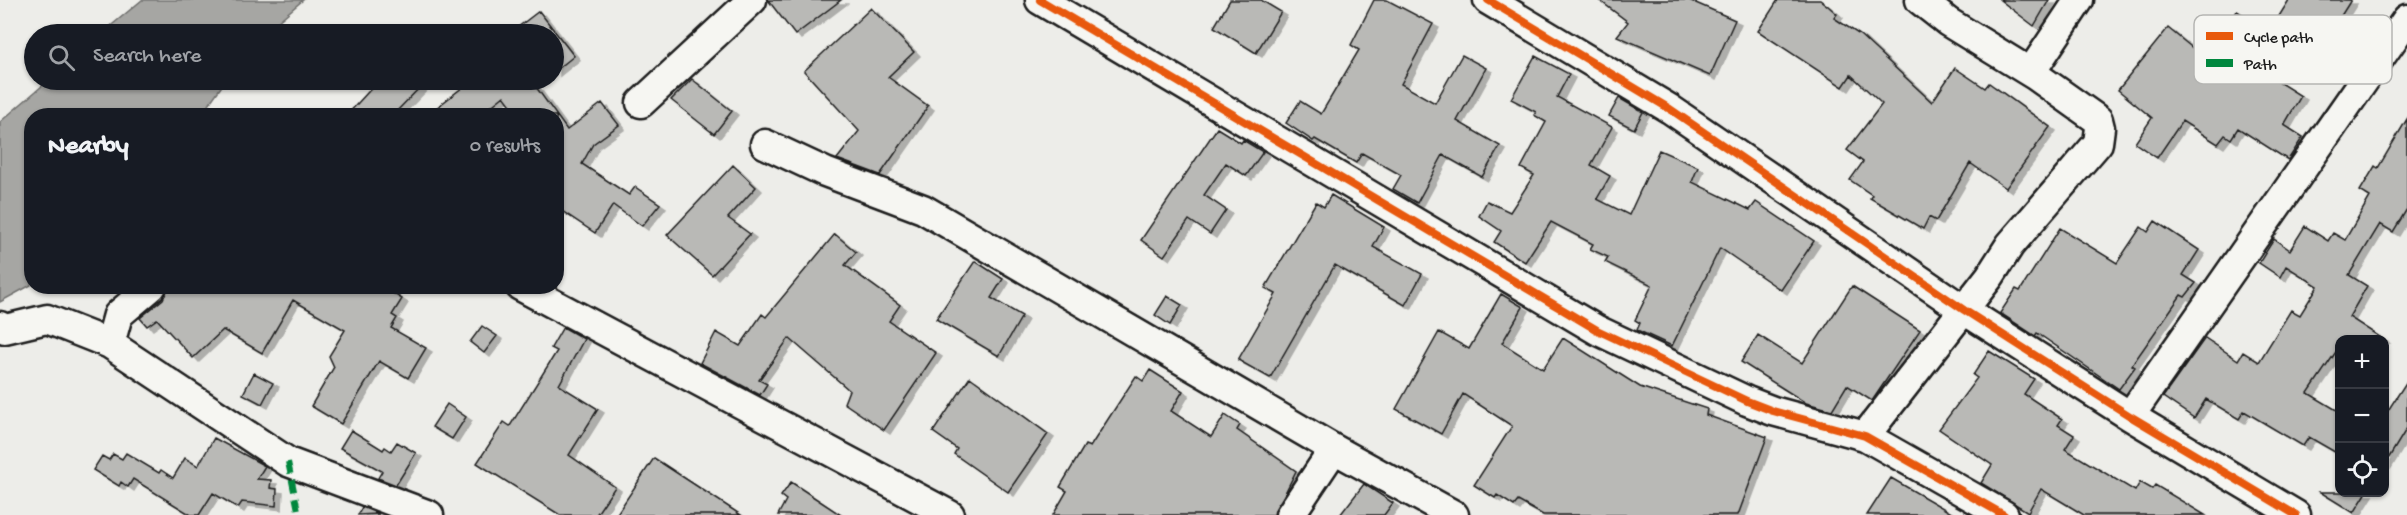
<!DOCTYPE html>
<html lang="en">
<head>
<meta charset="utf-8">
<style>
	:root { --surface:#171b24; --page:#242831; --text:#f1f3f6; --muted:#9ea1a6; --line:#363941 }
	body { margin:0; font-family:"Gochi Hand",sans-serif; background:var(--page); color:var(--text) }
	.controls { position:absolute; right:18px; bottom:18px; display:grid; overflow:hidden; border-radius:12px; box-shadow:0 2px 4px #0004 }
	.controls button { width:54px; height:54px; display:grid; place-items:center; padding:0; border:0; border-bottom:2px solid var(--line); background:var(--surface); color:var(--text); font:30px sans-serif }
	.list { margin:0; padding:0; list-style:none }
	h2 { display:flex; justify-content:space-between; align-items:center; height:78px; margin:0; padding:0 24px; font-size:26px }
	h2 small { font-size:20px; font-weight:400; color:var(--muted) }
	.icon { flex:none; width:33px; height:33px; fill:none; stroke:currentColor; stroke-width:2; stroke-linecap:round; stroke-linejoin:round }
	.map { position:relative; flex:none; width:2407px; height:515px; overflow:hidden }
	.search { position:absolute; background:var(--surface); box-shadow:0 2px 4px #0004; left:24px; top:24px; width:540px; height:66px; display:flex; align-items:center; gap:15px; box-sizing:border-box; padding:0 21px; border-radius:33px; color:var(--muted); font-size:22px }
	.panel { position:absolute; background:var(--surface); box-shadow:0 2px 4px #0004; left:24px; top:108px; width:540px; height:186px; border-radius:24px }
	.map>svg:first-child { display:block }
</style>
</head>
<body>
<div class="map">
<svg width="2407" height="515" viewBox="0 0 2407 515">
	<defs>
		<filter id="shadow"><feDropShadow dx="6" dy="4" stdDeviation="0" flood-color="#0004"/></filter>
	</defs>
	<rect width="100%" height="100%" fill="#edede9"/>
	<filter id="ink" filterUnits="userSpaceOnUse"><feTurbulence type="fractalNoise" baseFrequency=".0167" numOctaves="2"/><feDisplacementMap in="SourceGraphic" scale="12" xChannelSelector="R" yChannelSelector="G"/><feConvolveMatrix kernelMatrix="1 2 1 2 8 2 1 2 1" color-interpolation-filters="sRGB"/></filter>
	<g filter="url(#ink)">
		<!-- water -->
		<path fill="#a6a6a3" stroke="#6f6f6d" stroke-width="1.5" d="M142,0H303L263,34H101Z
			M49,80H226L201,115L32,116L31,285L0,302V122Z"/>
		<!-- building -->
		<path fill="#b9b9b6" stroke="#1c1c1c" stroke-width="1.5" filter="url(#shadow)" d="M768,0H841L795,35Z
			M1230,0H1261L1281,12L1256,53L1214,27Z
			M1374,0H1387L1433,24L1401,84L1435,103L1462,55L1486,68L1457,121L1500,146L1482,177L1443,155L1417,203L1393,189L1401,175L1362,153L1356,163L1315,139L1313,141L1286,123L1300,101L1321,114L1359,50L1351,45Z
			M1599,0H1689L1735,20L1710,76L1617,36L1628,22Z
			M1778,0H1820L1828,6L1837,14L1834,18L1860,35L1932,102L1955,68L1985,88L1989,83L2050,127L2006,188L1970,163L1936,221L1929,217L1923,229L1870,198L1872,195L1850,180L1863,162L1847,150L1882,104L1851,75L1843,87L1758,31Z
			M2000,0H2049L2034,26Z
			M2289,0H2351L2315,57L2271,29Z
			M871,8L914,52L888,77L928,106L880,175L837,159L859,131L804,71Z
			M539,11L574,56L554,72V34H509Z
			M2237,11L2269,31L2248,63L2301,96L2284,125L2303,137L2288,160L2238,128L2231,139L2225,135L2218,144L2182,121L2157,158L2135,143L2152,118L2118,90L2168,28L2206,59Z
			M1535,56L1569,74L1557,97L1612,127L1591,165L1610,176L1597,199L1629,215L1659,150L1698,167L1692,182L1750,210L1756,202L1814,241L1781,290L1720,248L1672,346L1637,330L1640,323L1635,320L1652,285L1605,262L1608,257L1590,249L1593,244L1551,222L1525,262L1494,242L1501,231L1479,216L1487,201L1510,212L1534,175L1521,168L1546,122L1534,115L1536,112L1511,99Z
			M692,79L732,111L714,134L671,100Z
			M379,80H427L392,116H346Z
			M472,80H531L567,130L602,103L619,125L593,144L582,164L629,195L635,187L660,204L642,226L613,205L595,233L556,207V116H519L504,96L479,116H426Z
			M1619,98L1643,112L1634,129L1609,116Z
			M2407,119V209L2393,232L2380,224L2349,275L2367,286L2349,317L2383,339H2340V346L2308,393L2340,412V455L2309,437L2303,446L2244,411L2239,419L2206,399L2194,418L2163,397L2205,338L2238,360L2243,352L2259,362L2291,310L2300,315L2318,286L2286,266L2280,277L2259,263L2274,239L2290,250L2305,226L2328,241L2333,233L2345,240L2370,197L2360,191L2375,166L2378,168Z
			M1217,128L1241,143L1243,140L1263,152L1246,176L1226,163L1204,195L1226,210L1210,234L1189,220L1164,256L1141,240Z
			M733,165L756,187L728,218L750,234L712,275L667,235Z
			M1331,195L1384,227L1373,247L1422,274L1405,305L1335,265L1270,378L1238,360L1276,294L1265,288L1316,202L1324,207Z
			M2155,221L2199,250L2183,275L2196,283L2185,297L2181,295L2132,365L2135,367L2119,389L2037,333L2035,336L2000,313L2016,289L2020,291L2060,228L2117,263L2141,227L2148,232Z
			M835,234L856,252L845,265L900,305L889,321L936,353L884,430L844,403L849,390L789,338L759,380L767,384L760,395L700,363L716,332L740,346L762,314L766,317Z
			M975,261L1003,279L991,298L1022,316L999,356L936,319Z
			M169,286H382L402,299L392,315L397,318L391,328L426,348L408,378L379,361L341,424L311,406L334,367L329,356L345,330L293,300L262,353L223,330L193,358L157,319L147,326L140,318L163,299Z
			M1852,286L1920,330L1872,401L1847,385L1832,410L1806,403L1741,362L1758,335L1802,363Z
			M1501,294L1523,307L1502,343L1543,369L1563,338L1640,387L1707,409L1706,415L1767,437L1738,515H1543L1518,501L1514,506L1497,495L1495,498L1474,485L1512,426L1463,394L1441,434L1396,409L1439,332L1469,349Z
			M1167,296L1182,305L1170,325L1155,315Z
			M482,326L497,336L484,353L470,342Z
			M563,327L584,339L559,385L598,409L569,455L615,487L596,515H560L477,463L504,422L510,426L557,351L551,348Z
			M1989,351L2034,379L2024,394L2062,419L2058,425L2074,435L2065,449L2135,491L2140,482L2152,489L2155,485L2205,515H2084L2041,489L2028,512L1981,483L1992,465L1939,429L1977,378L1973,375Z
			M1150,370L1183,391L1171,411L1211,437L1225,415L1240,425L1237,430L1296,471L1274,515H1053L1067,491L1060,487L1085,445L1090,447L1136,376L1143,381Z
			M254,373L273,383L262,404L243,394Z
			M970,377L1048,434L1008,492L954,454L957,449L933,432Z
			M2407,381V428L2385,464V415Z
			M447,404L466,417L452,439L432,427Z
			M351,430L383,450L385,447L391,451L397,442L416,453L396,485L378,478L382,471L340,448Z
			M214,438L265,466L257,479L271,480L270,488L277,489L276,506L242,502L238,508L213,493L199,515H191L133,479L128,487L121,482L119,486L93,470L102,456L109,460L113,454L122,459L126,453L159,473L161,470L173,478L185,458L198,466Z
			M654,458L741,515H616Z
			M1891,478L1955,515H1867Z
			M791,482L841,515H778L786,500L781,496Z
			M1364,484L1393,503L1384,515H1340Z
			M2320,492H2367L2354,513Z
			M362,507L379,514L358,515Z"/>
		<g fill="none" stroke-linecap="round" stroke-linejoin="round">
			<defs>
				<path id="minor" d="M1040,0L1597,330L1747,401L1773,411L1865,436L2004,515
					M1488,0L1670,109L1964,310L2130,416L2296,515
					M1920,0L1948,22L2036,76
					M641,103L752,0
					M765,144L825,172L923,209L1334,449L1454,515
					M520,286L950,515
					M0,326L5,329L47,319L110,344L288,462L429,515
					M110,344L118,315L152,286
					M2130,416L2407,19
					M1865,436L1990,276L2010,245L2098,143L2100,128L2098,120L2036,76L2035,66L2079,0
					M1290,515L1334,449"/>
			</defs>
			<!-- minor casing -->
			<use href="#minor" stroke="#1c1c1c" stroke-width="33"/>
			<!-- minor -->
			<use href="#minor" stroke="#f6f6f2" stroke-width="28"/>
			<!-- quiet -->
			<path stroke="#00873e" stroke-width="6" stroke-dasharray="12 6" stroke-linecap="butt" d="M288,462L299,515"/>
			<defs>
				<path id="cycleway" d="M1040,0L1597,330L1747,401L1773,411L1865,436L2004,515
					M1488,0L1670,109L1964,310L2130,416L2296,515"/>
			</defs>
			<!-- cycleway casing -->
			<use href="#cycleway" stroke="#f6f6f2" stroke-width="11"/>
			<!-- cycleway -->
			<use href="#cycleway" stroke="#e8590c" stroke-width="8"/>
		</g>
	</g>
	<!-- legend -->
	<rect x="2194" y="15" width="198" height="69" rx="9" fill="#f6f6f2" stroke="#b5b5b2" stroke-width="1.5"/>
	<rect x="2206" y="32" width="27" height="8" fill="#e8590c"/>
	<rect x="2206" y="59" width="27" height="8" fill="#00873e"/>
	<g font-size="16" fill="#1c1c1c">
		<text x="2244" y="42">Cycle path</text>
		<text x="2244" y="69">Path</text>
	</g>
</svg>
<div class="controls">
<button>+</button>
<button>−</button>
<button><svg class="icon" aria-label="locate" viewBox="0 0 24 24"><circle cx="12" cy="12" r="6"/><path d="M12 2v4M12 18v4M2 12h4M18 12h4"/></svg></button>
</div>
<div class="search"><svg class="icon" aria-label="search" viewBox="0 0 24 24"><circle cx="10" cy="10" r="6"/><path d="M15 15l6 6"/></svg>Search here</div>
<section class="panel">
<h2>Nearby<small>0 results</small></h2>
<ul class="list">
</ul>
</section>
</div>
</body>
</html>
